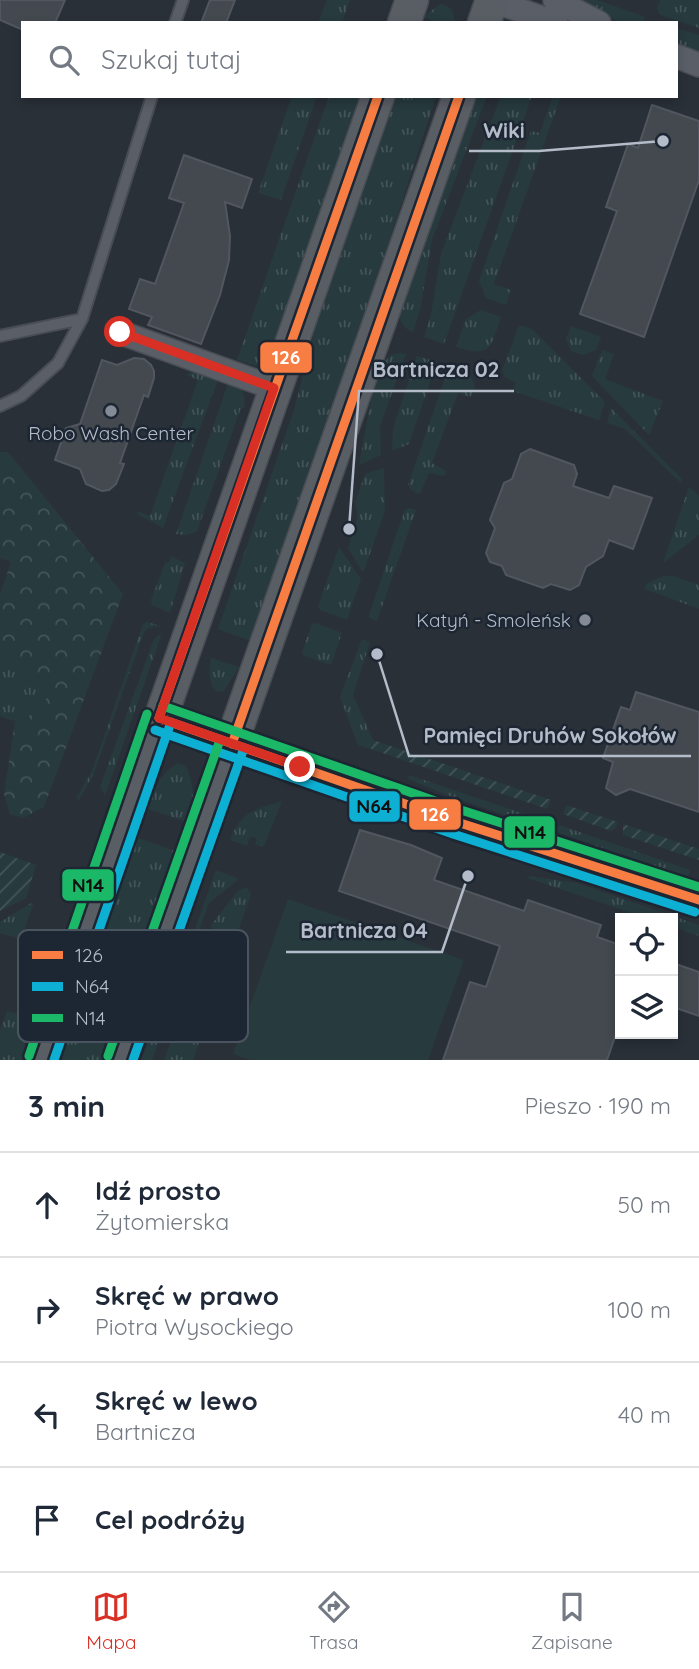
<!DOCTYPE html>
<html lang="pl">
<head>
<meta charset="utf-8">
<style>
	:root { --surface:#fff; --page:#f2f2f3; --text:#1f2937; --muted:#747a83; --line:#e0e1e3; --accent:#d93025 }
	body { margin:0; font-family:Quicksand,sans-serif; background:var(--page); color:var(--text) }
	.controls { position:absolute; right:21px; bottom:21px; display:grid; overflow:hidden; border-radius:0px; box-shadow:0 4px 10px #0003 }
	.controls button { width:63px; height:63px; display:grid; place-items:center; padding:0; border:0; border-bottom:2px solid var(--line); background:var(--surface); color:var(--text); font:35px sans-serif }
	.stop { position:absolute; width:21px; height:21px; margin:-16px; border:5px solid #d93025; border-radius:50%; background:#fff }
	.stop.end { background:#d93025; border-color:#fff; box-shadow:0 2px 7px #0008 }
	.list { margin:0; padding:0; list-style:none }
	h2 { display:flex; justify-content:space-between; align-items:center; height:91px; margin:0; padding:0 28px; font-size:30px }
	h2 small { font-size:23px; font-weight:400; color:var(--muted) }
	.list li { display:grid; grid-template-columns:46px 1fr auto; gap:21px; align-items:center; box-sizing:border-box; height:105px; padding:0 28px; border-top:2px solid var(--line) }
	.list b { display:block; font-size:26px; white-space:nowrap }
	.list p { margin:0; font-size:23px; white-space:nowrap; color:var(--muted) }
	.list em { font-size:23px; font-style:normal; color:var(--muted) }
	.icon { flex:none; width:38px; height:38px; fill:none; stroke:currentColor; stroke-width:2; stroke-linecap:round; stroke-linejoin:round }
	.map { position:relative; flex:none; width:699px; height:1060px; overflow:hidden }
	.search { position:absolute; background:var(--surface); box-shadow:0 4px 10px #0003; left:21px; right:21px; top:21px; height:77px; display:flex; align-items:center; gap:18px; box-sizing:border-box; padding:0 24px; border-radius:0px; color:var(--muted); font-size:26px }
	.sheet { height:511px; background:var(--surface) }
	nav { display:flex; justify-content:space-around; align-items:center; box-sizing:border-box; height:98px; border-top:2px solid var(--line); background:var(--surface); font-size:19px; color:var(--muted) }
	nav a { display:grid; justify-items:center; gap:4px }
	nav .on { color:var(--accent) }
	.map>svg:first-child { display:block }
</style>
</head>
<body>
<div class="map">
<svg width="699" height="1060" viewBox="0 0 699 1060">
	<defs>
		<pattern id="grass-tufts" width="24" height="20" patternUnits="userSpaceOnUse" patternTransform="scale(1.75)"><rect width="24" height="20" fill="#273a3e"/><path d="M3 7l-1-3M5 7V3M7 7l1-3M15 17l-1-3M17 17v-4M19 17l1-3" fill="none" stroke="#445559"/></pattern>
		<pattern id="forest-crowns" width="20" height="18" patternUnits="userSpaceOnUse" patternTransform="scale(1.75)"><rect width="20" height="18" fill="#273a3e"/><path d="M2 6a3 3 0 1 1 6 0M12 15a3 3 0 1 1 6 0" fill="none" stroke="#445559"/></pattern>
		<pattern id="garden-furrows" width="10" height="10" patternUnits="userSpaceOnUse" patternTransform="scale(1.75)"><rect width="10" height="10" fill="#273a3e"/><path d="M-1 1l2-2M0 10L10 0M9 11l2-2" fill="none" stroke="#445559"/></pattern>
	</defs>
	<rect width="100%" height="100%" fill="#2a3038"/>
	<!-- grass -->
	<path fill="url(#grass-tufts)" d="M327,0H350L342,23H318Z
		M577,0H597L645,17L643,23H621L576,2Z
		M660,0H699V28L660,15L657,8Z
		M440,4C451,5 454,12 455,23H438L424,17Z
		M676,28L699,35V52L676,44Z
		M292,96H317L281,200L258,193Z
		M329,96H360L271,353L257,366L237,360Z
		M395,96H436L377,279L253,636L248,640L218,629L294,410L319,313Z
		M475,96H487L432,240L420,310L413,332C404,329 401,322 398,314Z
		M501,96H532L444,344L424,337L431,315L441,254Z
		M553,96H561L494,284L511,290L506,305L486,298L479,281L531,131L540,133Z
		M481,310L501,317C490,348 492,358 456,347L466,319Z
		M519,325L532,329L605,402L599,420L513,391L516,383L505,377L502,371Z
		M571,326L601,337L596,350L583,355L571,351L566,339Z
		M602,350L614,354L605,379L663,401L649,435L592,376Z
		M400,353L406,354L380,426L381,455L359,465L373,389L382,364L391,355Z
		M417,356L437,362L409,444L392,451L393,428Z
		M449,367C465,371 483,379 470,397L458,393L432,463L446,471V474L443,476L429,473L420,494L411,490L408,485Z
		M195,369L219,377L163,528L137,514V511L150,516L198,380L187,375Z
		M229,381C242,385 246,395 244,408H241L197,531L187,535L176,534Z
		M611,408L682,479L681,483L625,429L607,423Z
		M384,468L385,511L363,573L348,548L358,517L355,502L365,474Z
		M689,487L699,496V535L663,563Z
		M409,508L416,510L377,621L369,618V615L405,509Z
		M339,547L361,579L347,620L320,610L318,606Z
		M171,556L185,563L170,613L152,605L151,600L165,563L169,562Z
		M663,576H673L699,585V609L645,589L646,584Z
		M147,622L161,626L149,628L144,632L94,773L79,800L77,797L92,771L143,624Z
		M315,623L342,633L331,665L304,656L302,652L312,624Z
		M159,635L161,636L105,796L100,787L154,639Z
		M362,639L370,642L353,695L373,740L371,749L358,745L340,697Z
		M0,655L50,684C51,698 33,721 17,721C12,721 5,718 0,716Z
		M211,658L239,667L224,691L216,692C208,681 209,671 211,658Z
		M178,763L185,765C194,781 197,807 187,822L145,808C154,791 160,773 178,763Z
		M409,775L546,821L540,827L444,794L408,779Z
		M282,801L264,846L255,845L257,838L250,837L247,846L230,840C240,812 256,809 282,801Z
		M559,825L690,870L688,877L559,833L557,830Z
		M136,837L177,852L105,1060H56Z
		M216,870L239,879L209,903L152,1060H141L186,954Z
		M530,876L577,883L699,925V936L673,927V918H646L528,878Z
		M247,887L251,894L193,1060H164L213,930L211,925L238,891Z
		M31,903L33,905L21,939L0,933V922Z
		M31,1007L22,1060H0V1030L7,1011L18,1014L19,1010Z"/>
	<!-- forest -->
	<path fill="url(#forest-crowns)" d="M0,452H8L123,594L44,807L23,818L10,814L4,794L15,722C31,718 51,702 50,684L0,655V594L11,562L0,558Z"/>
	<!-- park -->
	<path fill="#273a3e" d="M288,899L464,960L428,1060H250L233,1054Z"/>
	<!-- garden -->
	<path fill="url(#garden-furrows)" d="M373,740L551,800L547,809L371,749Z
		M566,805L618,822L616,828L611,831L563,814Z
		M623,824L699,849V860L623,835Z
		M0,852L36,865L26,898L0,911Z"/>
	<!-- building -->
	<path fill="#444950" stroke="#52575f" stroke-width="2" d="M0,0H65L55,23H23V30L0,20Z
		M210,0H235L226,23H201Z
		M652,105L699,121V180L644,337L580,314L617,211L606,207L628,144L638,148Z
		M184,155L252,179L242,208L225,202L230,236L229,260L220,295L201,344L148,325L152,317L129,309L140,279L155,284L184,203L169,198Z
		M134,358L144,359L151,365L154,371V378L148,397L144,395L120,463L124,464L116,484L109,490L102,491L86,484L80,469L55,460L66,428L80,424L102,360L117,365Z
		M530,449L574,465L577,474L573,486L609,498L614,486L652,498L633,549L609,540L603,556L586,567L579,585L570,590L551,584L543,588L506,575L502,566L490,562L486,553L495,528L490,520L504,483L512,479L521,454Z
		M636,692L699,712V812L630,789L616,795L606,788L613,762L603,758L621,707L630,710Z
		M360,830L411,845L442,858L434,880L524,911L528,900L601,925L597,937L620,945V1022L607,1060H443L470,982L486,987L500,946L339,891Z
		M673,963L699,972V1016L673,1007Z"/>
	<g fill="none" stroke-linecap="round" stroke-linejoin="round">
		<defs>
			<path id="service" d="M175,23L183,0
				M0,336L82,319
				M0,406L21,396L58,363L82,319L152,96"/>
			<path id="minor" d="M491,0L556,23
				M555,0L599,23
				M676,56L699,65
				M119,332L274,388
				M159,718L457,822L699,900"/>
			<path id="secondary" d="M404,23L412,0
				M484,23L492,0
				M41,1060L378,96
				M120,1060L459,96"/>
		</defs>
		<!-- service casing -->
		<use href="#service" stroke="#484c53" stroke-width="14"/>
		<!-- minor casing -->
		<use href="#minor" stroke="#484c53" stroke-width="26"/>
		<!-- secondary casing -->
		<use href="#secondary" stroke="#484c53" stroke-width="35"/>
		<!-- service -->
		<use href="#service" stroke="#5a5e66" stroke-width="10"/>
		<!-- minor -->
		<use href="#minor" stroke="#5a5e66" stroke-width="23"/>
		<!-- secondary -->
		<use href="#secondary" stroke="#595d64" stroke-width="32"/>
		<defs>
			<path id="bus-1" d="M159,718L378,96
				M173,723L457,822L699,900
				M232,744L459,96"/>
			<path id="bus-2" d="M155,730L453,834L695,912
				M54,1060L171,722
				M133,1060L244,748"/>
			<path id="bus-3" d="M163,706L461,810L699,887
				M29,1056L147,714
				M108,1056L220,740"/>
		</defs>
		<!-- bus-1 casing -->
		<use href="#bus-1" stroke="#1d2633" stroke-width="14"/>
		<!-- bus-2 casing -->
		<use href="#bus-2" stroke="#1d2633" stroke-width="14"/>
		<!-- bus-3 casing -->
		<use href="#bus-3" stroke="#1d2633" stroke-width="14"/>
		<!-- bus-1 -->
		<use href="#bus-1" stroke="#f77d43" stroke-width="9"/>
		<!-- bus-2 -->
		<use href="#bus-2" stroke="#0dafd3" stroke-width="9"/>
		<!-- bus-3 -->
		<use href="#bus-3" stroke="#1ab867" stroke-width="9"/>
	</g>
	<g fill="none" stroke-linecap="round" stroke-linejoin="round">
		<!-- route -->
		<path stroke="#d93025" stroke-width="9" d="M120,332L274,388L159,718L300,767"/>
	</g>
	<!-- markers -->
	<g fill="#848b96" stroke="#1d2633" stroke-width="2.5">
		<circle cx="111" cy="411" r="7"/>
		<circle cx="585" cy="620" r="7"/>
	</g>
	<g text-anchor="middle" stroke-width="5" stroke-linejoin="round" paint-order="stroke">
		<!-- poi labels -->
		<g font-size="19" fill="#b4bcc9" stroke="#1d2633">
			<text x="111" y="440">Robo Wash Center</text>
			<text x="571" y="627" text-anchor="end">Katyń - Smoleńsk</text>
		</g>
	</g>
	<!-- legend -->
	<rect x="18" y="930" width="230" height="112" rx="10" fill="#1d2633" stroke="#4a5360" stroke-width="2"/>
	<rect x="32" y="951" width="31" height="8" fill="#f77d43"/>
	<rect x="32" y="982" width="31" height="9" fill="#0dafd3"/>
	<rect x="32" y="1014" width="31" height="8" fill="#1ab867"/>
	<g font-size="19" fill="#b4bcc9">
		<text x="75" y="962">126</text>
		<text x="75" y="993">N64</text>
		<text x="75" y="1025">N14</text>
	</g>
	<!-- callouts -->
	<path fill="none" stroke="#b4bcc9" stroke-width="2.5" d="M663 141L539 151H469M349 529L359 391H514M377 654L409 756H691M468 876L442 952H286"/>
	<g fill="#b4bcc9" stroke="#1d2633" stroke-width="2.5">
		<circle cx="663" cy="141" r="7"/>
		<circle cx="349" cy="529" r="7"/>
		<circle cx="377" cy="654" r="7"/>
		<circle cx="468" cy="876" r="7"/>
	</g>
	<g font-size="21" text-anchor="middle" font-weight="bold" fill="#b4bcc9" stroke="#1d2633" stroke-width="5" stroke-linejoin="round" paint-order="stroke">
		<text x="504" y="138">Wiki</text>
		<text x="436" y="377">Bartnicza 02</text>
		<text x="550" y="743">Pamięci Druhów Sokołów</text>
		<text x="364" y="938">Bartnicza 04</text>
	</g>
	<g stroke="#1d2633" stroke-width="2.5">
		<rect x="259" y="341" width="54" height="33" rx="7" fill="#f77d43"/>
		<rect x="348" y="790" width="53" height="33" rx="7" fill="#0dafd3"/>
		<rect x="408" y="798" width="54" height="33" rx="7" fill="#f77d43"/>
		<rect x="503" y="815" width="53" height="34" rx="7" fill="#1ab867"/>
		<rect x="61" y="868" width="54" height="34" rx="7" fill="#1ab867"/>
	</g>
	<g font-size="19" text-anchor="middle" font-weight="bold" fill="#fff">
		<text x="286" y="364">126</text>
		<text x="435" y="821">126</text>
	</g>
	<g font-size="19" text-anchor="middle" font-weight="bold" fill="#111">
		<text x="374" y="813">N64</text>
		<text x="530" y="839">N14</text>
		<text x="88" y="892">N14</text>
	</g>
</svg>
<div class="controls">
<button><svg class="icon" aria-label="locate" viewBox="0 0 24 24"><circle cx="12" cy="12" r="6"/><path d="M12 2v4M12 18v4M2 12h4M18 12h4"/></svg></button>
<button><svg class="icon" aria-label="layers" viewBox="0 0 24 24"><path d="M12 4l9 5-9 5-9-5zM3 14l9 5 9-5"/></svg></button>
</div>
<div class="stop" style="left:120px;top:332px"></div>
<div class="stop end" style="left:300px;top:767px"></div>
<div class="search"><svg class="icon" aria-label="search" viewBox="0 0 24 24"><circle cx="10" cy="10" r="6"/><path d="M15 15l6 6"/></svg>Szukaj tutaj</div>
</div>
<section class="sheet">
<h2>3 min<small>Pieszo · 190 m</small></h2>
<ul class="list">
<li><svg class="icon" aria-label="ahead" viewBox="0 0 24 24"><path d="M12 20V5M6 11l6-6 6 6"/></svg><div><b>Idź prosto</b><p>Żytomierska</p></div><em>50 m</em></li>
<li><svg class="icon" aria-label="right" viewBox="0 0 24 24"><path d="M7 20v-9h11M14 6l5 5-5 5"/></svg><div><b>Skręć w prawo</b><p>Piotra Wysockiego</p></div><em>100 m</em></li>
<li><svg class="icon" aria-label="left" viewBox="0 0 24 24"><path d="M17 20v-9H6M10 6l-5 5 5 5"/></svg><div><b>Skręć w lewo</b><p>Bartnicza</p></div><em>40 m</em></li>
<li><svg class="icon" aria-label="arrive" viewBox="0 0 24 24"><path d="M6 21V4h12l-3 4 3 4H6"/></svg><div><b>Cel podróży</b></div></li>
</ul>
</section>
<nav>
<a class="on"><svg class="icon" aria-label="map" viewBox="0 0 24 24"><path d="M3 6l6-2 6 2 6-2v14l-6 2-6-2-6 2zM9 4v14M15 6v14"/></svg>Mapa</a>
<a><svg class="icon" aria-label="directions" viewBox="0 0 24 24"><path d="M12 3l9 9-9 9-9-9zM9 14v-3h6M13 9l2 2-2 2"/></svg>Trasa</a>
<a><svg class="icon" aria-label="saved" viewBox="0 0 24 24"><path d="M7 4h10v16l-5-4-5 4z"/></svg>Zapisane</a>
</nav>
</body>
</html>
